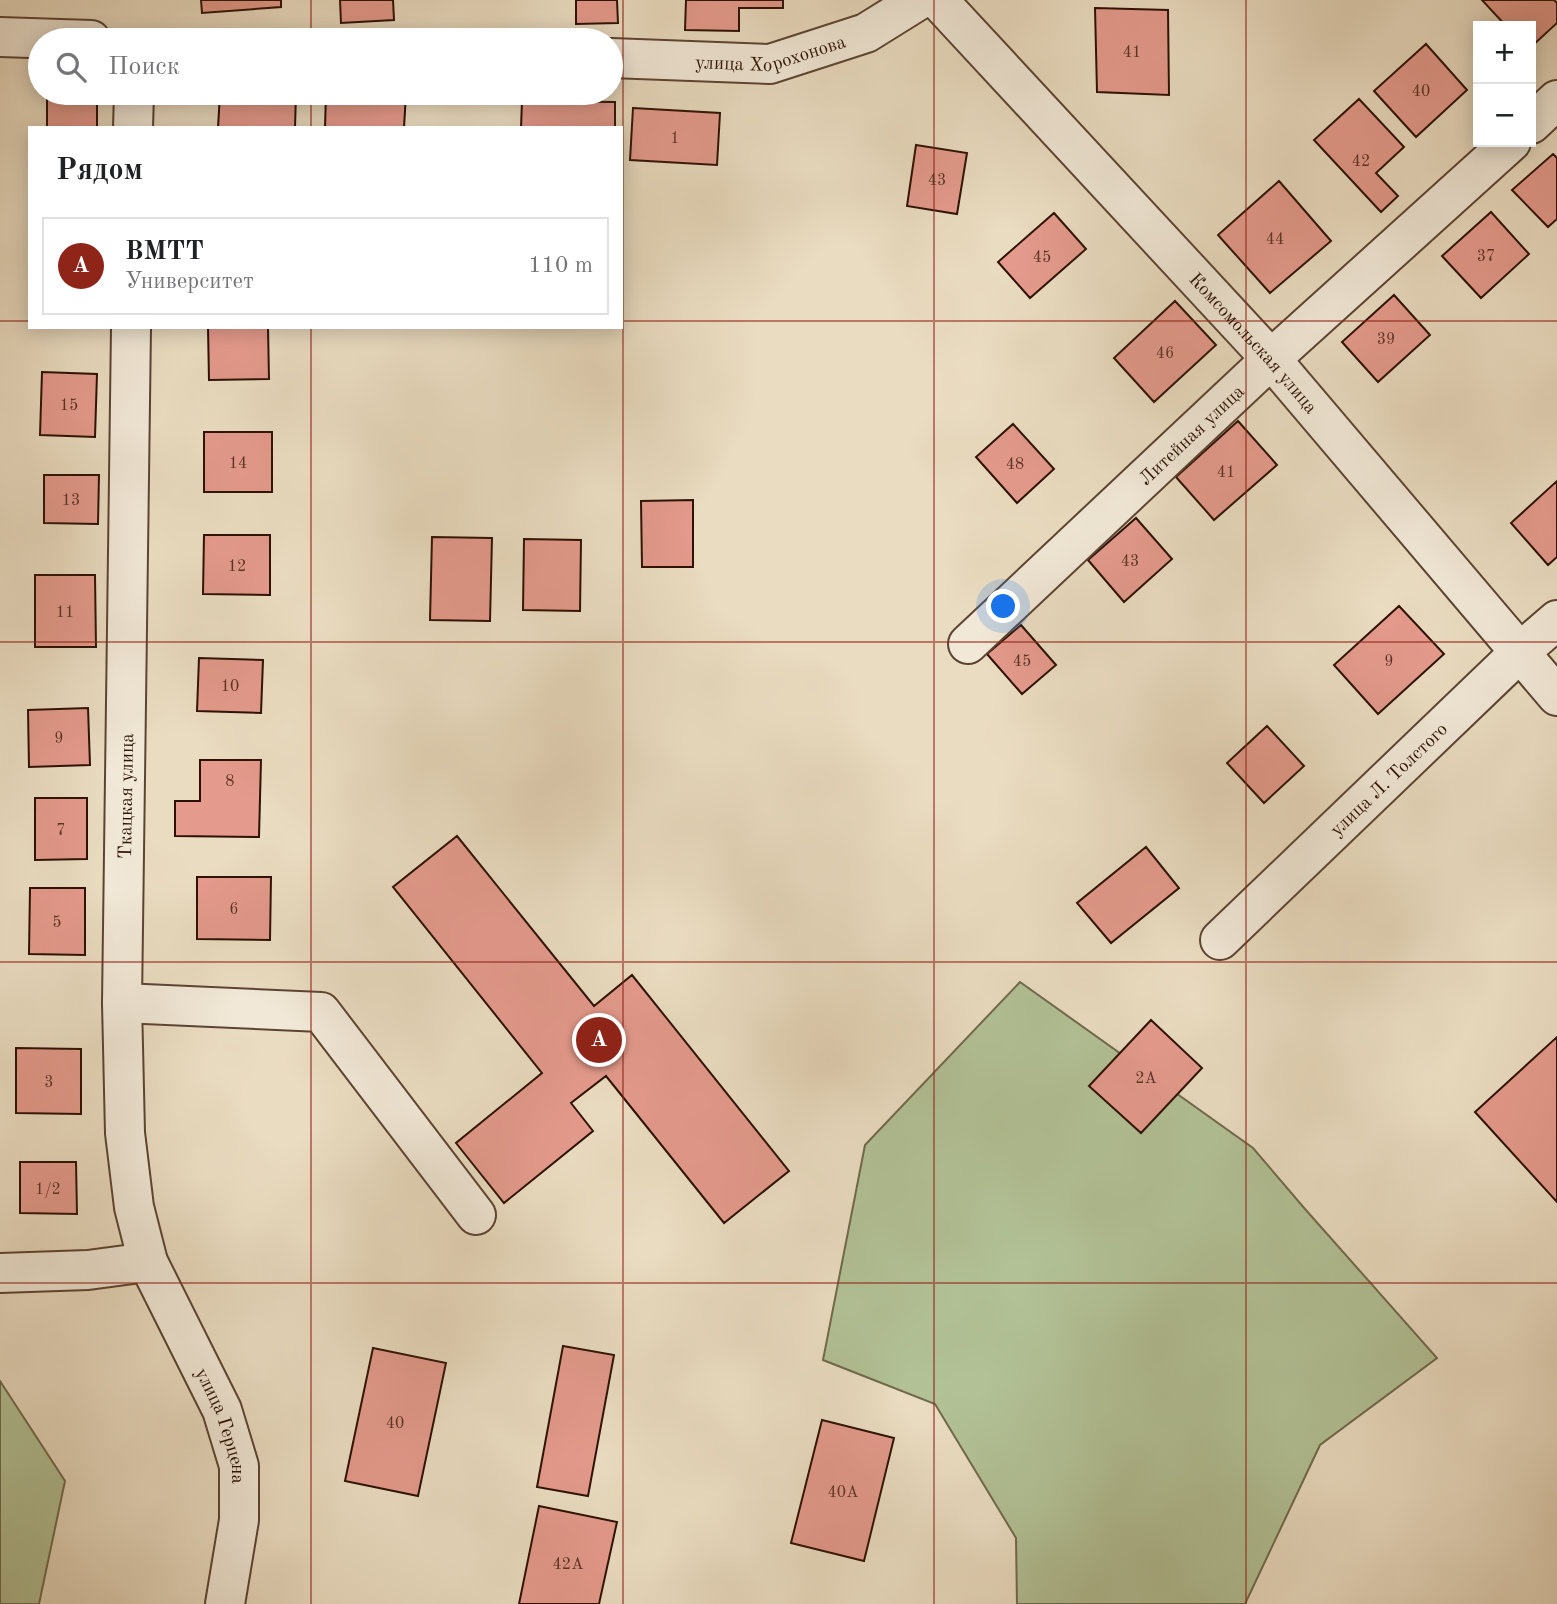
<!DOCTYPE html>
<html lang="ru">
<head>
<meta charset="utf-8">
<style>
	:root { --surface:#fff; --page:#f2f2f2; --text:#202124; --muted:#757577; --line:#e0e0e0; --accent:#8f2418 }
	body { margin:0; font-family:"Old Standard TT",serif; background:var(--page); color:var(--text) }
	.controls { position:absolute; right:21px; top:21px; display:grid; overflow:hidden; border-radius:0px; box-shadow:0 4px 18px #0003 }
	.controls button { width:63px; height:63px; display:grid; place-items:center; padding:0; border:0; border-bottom:2px solid var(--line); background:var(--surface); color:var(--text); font:35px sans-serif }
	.you { position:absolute; left:1004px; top:607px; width:24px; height:24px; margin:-18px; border:5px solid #fff; border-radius:50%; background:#1a73e8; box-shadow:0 0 0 10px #1a73e833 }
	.badge { display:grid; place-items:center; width:46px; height:46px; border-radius:50%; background:var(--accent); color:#fff; font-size:23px; font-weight:700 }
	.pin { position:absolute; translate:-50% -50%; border:4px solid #fff; box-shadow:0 2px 7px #0006 }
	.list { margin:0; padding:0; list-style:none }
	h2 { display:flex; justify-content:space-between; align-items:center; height:91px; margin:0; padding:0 28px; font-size:30px }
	h2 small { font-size:23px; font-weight:400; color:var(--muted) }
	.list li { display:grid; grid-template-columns:46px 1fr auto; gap:21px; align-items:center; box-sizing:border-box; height:98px; margin:0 14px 14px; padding:0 14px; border:2px solid var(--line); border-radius:0px }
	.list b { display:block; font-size:26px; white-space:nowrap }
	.list p { margin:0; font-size:23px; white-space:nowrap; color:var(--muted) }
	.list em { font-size:23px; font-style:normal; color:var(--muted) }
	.icon { flex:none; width:38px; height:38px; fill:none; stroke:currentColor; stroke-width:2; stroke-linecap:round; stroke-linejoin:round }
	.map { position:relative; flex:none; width:1557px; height:1604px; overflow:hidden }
	.search { position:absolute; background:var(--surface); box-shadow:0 4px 18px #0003; left:28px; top:28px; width:595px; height:77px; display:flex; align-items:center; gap:18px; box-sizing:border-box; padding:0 24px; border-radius:38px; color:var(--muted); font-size:26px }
	.panel { position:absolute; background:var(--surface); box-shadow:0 4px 18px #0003; left:28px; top:126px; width:595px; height:203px; border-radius:0px }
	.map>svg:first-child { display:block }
</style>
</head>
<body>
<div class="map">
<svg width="1557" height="1604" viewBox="0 0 1557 1604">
	<rect width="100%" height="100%" fill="#eadcc1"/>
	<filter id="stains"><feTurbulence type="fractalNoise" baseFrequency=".00286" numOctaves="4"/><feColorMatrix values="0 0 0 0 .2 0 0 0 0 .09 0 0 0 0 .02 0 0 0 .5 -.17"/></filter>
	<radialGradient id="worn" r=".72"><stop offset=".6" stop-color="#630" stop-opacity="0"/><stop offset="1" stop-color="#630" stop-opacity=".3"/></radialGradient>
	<!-- green -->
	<path fill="#b2c196" stroke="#70694c" stroke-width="2" d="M1020,982L1253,1148L1305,1209L1437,1358L1320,1445L1245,1604H1017L1016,1538L935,1404L823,1360L865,1145Z
		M0,1381L65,1481L39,1604H0Z"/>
	<!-- building -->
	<path fill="#e49a8c" stroke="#2d1103" stroke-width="2" d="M201,0H281V7L202,13Z
		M340,0H393L394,20L341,23Z
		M576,0H617L618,23L576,24Z
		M686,0H783V8H739V31L685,30Z
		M1482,0H1554L1557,3V23L1531,47V26H1506Z
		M1095,8L1168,10L1169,95L1097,92Z
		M1426,44L1467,90L1416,137L1374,91Z
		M47,93H97V128H47Z
		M220,93H296L295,128H218Z
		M326,93H406L404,128H325Z
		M1359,99L1404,147L1376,173L1398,196L1381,212L1314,140Z
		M522,101L615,102V128H521Z
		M633,108L720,113L717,165L630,160Z
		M916,145L967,153L957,214L907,206Z
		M1553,154L1557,158V219L1548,227L1512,190Z
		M1279,181L1331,241L1270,293L1218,235Z
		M1491,212L1529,254L1481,298L1442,256Z
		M1054,213L1086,249L1030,298L998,262Z
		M1394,295L1430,335L1378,382L1342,342Z
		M1175,301L1216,345L1154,402L1114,358Z
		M208,327H268L269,379L209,380Z
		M42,372L97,374L95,437L40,435Z
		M1238,421L1277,465L1214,520L1176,477Z
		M1013,424L1054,469L1017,503L976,457Z
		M204,432H272V492H204Z
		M44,475H99L98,524L44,523Z
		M1557,481V557L1548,565L1511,523Z
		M693,500V567H642L641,501Z
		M1136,518L1172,559L1124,602L1088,560Z
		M204,535H270V595L203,594Z
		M432,537L492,538L490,621L430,620Z
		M524,539L581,540L580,611L523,610Z
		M35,575H95L96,647H35Z
		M1399,606L1444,654L1378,714L1334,665Z
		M1021,625L1056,665L1022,694L987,654Z
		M199,658L263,660L261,713L197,711Z
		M88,708L90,765L29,767L28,710Z
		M1267,726L1304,766L1264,803L1227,763Z
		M200,760H261L259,837L175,836V801H200Z
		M35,798H87V859L35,860Z
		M457,836L594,1006L632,975L789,1171L724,1223L606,1076L571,1103L593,1131L504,1203L456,1143L542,1073L393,887Z
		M1146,847L1179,888L1111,943L1077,903Z
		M197,877H271L270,940L197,939Z
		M30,888H85V955L29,954Z
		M1151,1020L1202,1068L1141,1133L1089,1086Z
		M1557,1037V1202L1475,1112Z
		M16,1048L81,1049V1114L16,1113Z
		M20,1162H76L77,1214L20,1213Z
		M563,1346L614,1355L588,1496L537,1487Z
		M373,1348L446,1363L418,1496L345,1481Z
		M822,1420L894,1438L864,1561L791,1543Z
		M539,1506L617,1522L599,1604H519Z"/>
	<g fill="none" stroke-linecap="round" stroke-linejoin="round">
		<defs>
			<g id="minor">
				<path id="s1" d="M938,0L1271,359L1557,696"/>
				<path d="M0,37L91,40"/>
				<path id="s2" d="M611,58L770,64L866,33L919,0"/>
				<path d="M1531,124L1557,100"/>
				<path d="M133,128L134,93"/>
				<path id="s3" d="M131,327L122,1003L125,1133L134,1207L148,1262L222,1410L239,1466V1520L225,1604"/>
				<path id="s4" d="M968,644L1271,359L1511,142"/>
				<path id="s5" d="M1220,940L1519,653L1557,620"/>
				<path d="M122,1003L321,1012L476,1215"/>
				<path d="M0,1273L88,1270L148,1262"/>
			</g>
		</defs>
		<!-- minor casing -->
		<use href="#minor" stroke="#5c4432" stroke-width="42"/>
		<!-- minor -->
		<use href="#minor" stroke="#f1e8d7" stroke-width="38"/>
	</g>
	<!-- grid -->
	<path fill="none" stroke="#8f2418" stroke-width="2" stroke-opacity="0.55" d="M311,0V40M623,0V1604M934,0V1604M1246,0V1604M311,93V128M0,321H30M621,321H1557M311,327V1604M0,642H1557M0,962H1557M0,1283H1557"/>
	<g text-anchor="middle" stroke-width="5" stroke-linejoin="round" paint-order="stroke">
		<!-- number labels -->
		<g font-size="16" fill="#5b3325">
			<text x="1132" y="57">41</text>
			<text x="1421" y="96">40</text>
			<text x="675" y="143">1</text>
			<text x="1361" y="166">42</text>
			<text x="937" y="185">43</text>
			<text x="1275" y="244">44</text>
			<text x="1486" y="261">37</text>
			<text x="1042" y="262">45</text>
			<text x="1386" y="344">39</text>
			<text x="1165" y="358">46</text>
			<text x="69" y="410">15</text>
			<text x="238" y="468">14</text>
			<text x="1015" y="469">48</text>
			<text x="1226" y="477">41</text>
			<text x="71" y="505">13</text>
			<text x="1130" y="566">43</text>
			<text x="237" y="571">12</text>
			<text x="65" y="617">11</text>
			<text x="1022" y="666">45</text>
			<text x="1389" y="666">9</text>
			<text x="230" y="691">10</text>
			<text x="59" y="743">9</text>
			<text x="230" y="786">8</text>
			<text x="61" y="835">7</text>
			<text x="234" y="914">6</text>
			<text x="57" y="927">5</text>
			<text x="1146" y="1083">2А</text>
			<text x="49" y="1087">3</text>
			<text x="48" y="1194">1/2</text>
			<text x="395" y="1428">40</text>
			<text x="843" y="1497">40А</text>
			<text x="568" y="1569">42А</text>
		</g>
		<!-- street labels -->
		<g font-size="19" fill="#2d1103" stroke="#f1e8d7">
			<text dy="7" stroke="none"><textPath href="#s2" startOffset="161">улица Хорохонова</textPath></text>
			<text dy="7" stroke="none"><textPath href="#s1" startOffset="466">Комсомольская улица</textPath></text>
			<text dy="7" stroke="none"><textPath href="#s4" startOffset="306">Литейная улица</textPath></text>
			<text dy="7" stroke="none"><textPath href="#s5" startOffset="233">улица Л. Толстого</textPath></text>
			<text transform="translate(125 796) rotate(-89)" y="7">Ткацкая улица</text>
			<text dy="7" stroke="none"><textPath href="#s3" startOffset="1118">улица Герцена</textPath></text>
		</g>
	</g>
	<rect width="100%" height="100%" filter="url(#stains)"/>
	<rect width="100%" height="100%" fill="url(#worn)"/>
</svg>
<div class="controls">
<button>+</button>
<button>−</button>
</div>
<div class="you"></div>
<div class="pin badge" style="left:599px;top:1040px">A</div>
<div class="search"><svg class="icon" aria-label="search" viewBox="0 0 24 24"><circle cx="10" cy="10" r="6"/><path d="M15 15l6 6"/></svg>Поиск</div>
<section class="panel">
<h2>Рядом<small></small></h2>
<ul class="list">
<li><span class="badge">A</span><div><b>ВМТТ</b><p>Университет</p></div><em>110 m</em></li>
</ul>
</section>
</div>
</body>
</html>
